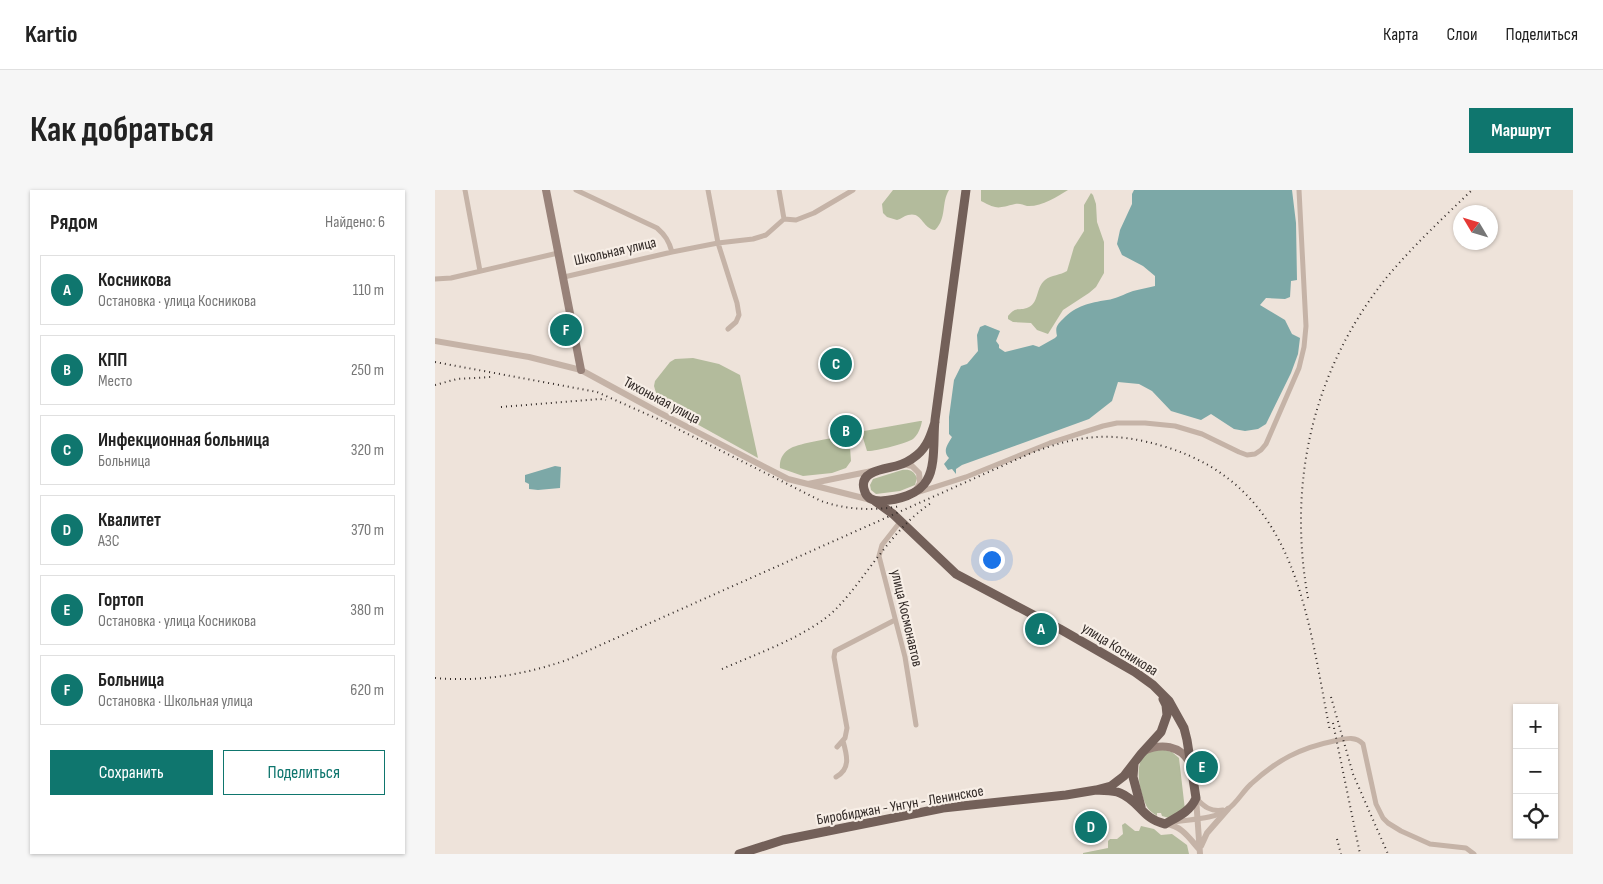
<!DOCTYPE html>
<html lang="ru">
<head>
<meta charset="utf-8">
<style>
	:root { --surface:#fff; --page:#f6f6f6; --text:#222; --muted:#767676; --line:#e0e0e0; --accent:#0f766e }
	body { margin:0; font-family:"Sofia Sans Condensed",sans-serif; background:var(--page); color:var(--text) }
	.controls { position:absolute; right:15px; bottom:15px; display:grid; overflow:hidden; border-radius:0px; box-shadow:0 1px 4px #0004 }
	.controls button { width:45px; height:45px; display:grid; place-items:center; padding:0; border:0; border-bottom:1px solid var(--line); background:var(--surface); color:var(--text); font:25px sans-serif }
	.compass { position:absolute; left:1018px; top:15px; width:45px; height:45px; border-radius:50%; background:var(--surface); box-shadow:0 1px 4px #0004; rotate:308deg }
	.you { position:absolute; left:556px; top:369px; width:18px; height:18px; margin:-12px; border:4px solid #fff; border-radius:50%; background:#1a73e8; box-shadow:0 0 0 8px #1a73e833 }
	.badge { display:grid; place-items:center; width:32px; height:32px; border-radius:50%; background:var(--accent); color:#fff; font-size:16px; font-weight:700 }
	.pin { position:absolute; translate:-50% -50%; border:2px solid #fff; box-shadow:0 1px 5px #0006 }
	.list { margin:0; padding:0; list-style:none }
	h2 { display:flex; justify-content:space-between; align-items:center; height:65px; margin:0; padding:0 20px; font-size:21px }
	h2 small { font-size:16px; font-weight:400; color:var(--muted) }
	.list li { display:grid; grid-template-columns:32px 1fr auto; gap:15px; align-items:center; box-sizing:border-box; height:70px; margin:0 10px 10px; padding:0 10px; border:1px solid var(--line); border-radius:0px }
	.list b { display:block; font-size:19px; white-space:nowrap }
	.list p { margin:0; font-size:16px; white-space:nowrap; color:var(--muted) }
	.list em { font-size:16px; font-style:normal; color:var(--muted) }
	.actions { display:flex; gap:10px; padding:15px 20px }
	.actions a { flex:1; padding:11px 0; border:1px solid var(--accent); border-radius:0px; text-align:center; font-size:18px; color:var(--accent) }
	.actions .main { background:var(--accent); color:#fff }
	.icon { flex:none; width:28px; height:28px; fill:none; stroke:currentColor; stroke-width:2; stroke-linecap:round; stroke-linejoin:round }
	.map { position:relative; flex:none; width:1138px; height:664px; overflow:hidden; border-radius:0px }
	header { display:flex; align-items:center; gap:30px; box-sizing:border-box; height:70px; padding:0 25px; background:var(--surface); border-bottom:1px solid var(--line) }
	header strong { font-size:24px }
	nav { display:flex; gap:28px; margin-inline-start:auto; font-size:18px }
	.intro { display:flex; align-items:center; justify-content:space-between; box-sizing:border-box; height:120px; padding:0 30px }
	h1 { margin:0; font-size:35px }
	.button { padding:12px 22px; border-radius:0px; background:var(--accent); color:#fff; font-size:18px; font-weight:700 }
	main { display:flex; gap:30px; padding:0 30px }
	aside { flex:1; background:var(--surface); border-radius:0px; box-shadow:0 1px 4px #0004 }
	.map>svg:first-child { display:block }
</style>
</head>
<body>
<header>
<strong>Kartio</strong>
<nav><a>Карта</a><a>Слои</a><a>Поделиться</a></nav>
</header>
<div class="intro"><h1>Как добраться</h1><a class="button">Маршрут</a></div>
<main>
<aside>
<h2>Рядом<small>Найдено: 6</small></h2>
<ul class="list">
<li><span class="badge">A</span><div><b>Косникова</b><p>Остановка · улица Косникова</p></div><em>110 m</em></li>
<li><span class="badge">B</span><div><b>КПП</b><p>Место</p></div><em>250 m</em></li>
<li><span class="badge">C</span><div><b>Инфекционная больница</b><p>Больница</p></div><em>320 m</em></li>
<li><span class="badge">D</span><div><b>Квалитет</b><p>АЗС</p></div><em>370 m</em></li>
<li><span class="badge">E</span><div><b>Гортоп</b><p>Остановка · улица Косникова</p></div><em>380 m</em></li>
<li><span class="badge">F</span><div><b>Больница</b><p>Остановка · Школьная улица</p></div><em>620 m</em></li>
</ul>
<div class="actions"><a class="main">Сохранить</a><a>Поделиться</a></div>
</aside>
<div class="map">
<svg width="1138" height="664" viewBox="0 0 1138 664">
	<rect width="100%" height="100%" fill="#eee3da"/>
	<!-- green -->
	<path fill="#b3bb9c" d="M458,0H514C506,13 512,28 500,40C487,38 487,21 473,25C469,26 466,29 462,30L452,27L448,23L447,14Z
		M546,0H633C622,7 606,17 592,16C588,15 585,13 580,14C563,18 563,20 546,11Z
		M656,3L658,5L661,14L662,32L669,52V83L661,97L654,103L628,120L613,144L602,140L596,133L578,132L573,129V126C582,115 584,122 594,117C604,112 601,97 610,90C616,85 626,85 632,81L639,57L649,41V15Z
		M258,168L284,174L305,185L323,268L224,213L219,196L220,191L235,172L240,169Z
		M485,231H487C486,237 483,245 478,249C473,253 438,262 432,261L428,248L429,241Z
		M407,246L412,248L415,257L416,271L411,278L397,283L368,286L345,278C344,270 348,262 356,258C366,253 394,249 407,246Z
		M467,280C475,279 479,281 482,288L480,295L465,301L441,304L436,300L435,295L438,289Z
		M726,559L737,562L744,568L750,620L734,628L727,626L726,623H722V626C718,623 713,620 711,615C705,603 698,573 711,564C715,561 722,560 726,559Z
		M690,633L700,641H704L706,636L719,639L726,645L737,644L752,655L754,664H648V663L673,658V651L675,649H682L688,644L687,635Z"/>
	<!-- water -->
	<path fill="#7ca8a7" d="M699,0H857L861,33L862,90L856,91L855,107L850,109L831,108L825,115L850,130L857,144L865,148L863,164L856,183L831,234L823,239L810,241L799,239L776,224L766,230L736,221L717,201L704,194L683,192L677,211L654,229L527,275L521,279V284L517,279L513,280L509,274L514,268C507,261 513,254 517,247L514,244V227L519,190L526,176L532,174L543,161L542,145L545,137L550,135L565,141L561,151L564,155V158L570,162L598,155L604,157L620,148L622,146C620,137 622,135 628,129C642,115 654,113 672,110C681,109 689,104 698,101C705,99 713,98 720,96V86L708,76L687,65L682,54L685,40L697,14V4Z
		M120,276L126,277L125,298L103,300L94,299V294L90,292V285Z"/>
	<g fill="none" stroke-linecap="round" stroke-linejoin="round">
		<!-- minor -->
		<path stroke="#c5b3a7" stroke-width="5" d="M30,0L45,81
			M141,0L222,38C230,45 234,51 237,62
			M273,0L283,53L302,113L304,125L301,132L293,139
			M344,0L349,29
			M129,87L237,62L283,53L318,49L331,45L349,29L361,30L379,23L418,0
			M0,89L16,88L123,63
			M484,302L531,287L615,253L668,236L682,233H710L740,236L767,244L804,262L812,265L820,264L826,260L831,254L864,178L869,157L871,136L864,0
			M465,332L447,355L444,366L470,467L481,535
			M402,557L410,548L412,538L399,467L400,461L460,430
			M401,587C416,579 412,565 408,551
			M761,608C769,617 776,622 788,620
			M738,632C755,629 778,630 793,619C802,613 808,601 816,594C842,570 865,558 899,551C909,549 920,545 928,554L941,614L948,628L953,633L966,641L995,654L1031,658L1039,664"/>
		<!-- tertiary -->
		<path stroke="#c5b3a7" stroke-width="6" d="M0,151L94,167L146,180L225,223L353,289L436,310
			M468,274L477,276L484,283L485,293L482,298
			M373,294L437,281
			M761,608L765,664
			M731,634C747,636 754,648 764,659
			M766,656L772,643L793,619"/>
		<!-- secondary -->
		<path stroke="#988279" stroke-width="8" d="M111,0L146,180
			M709,561C726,553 745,555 755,573"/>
		<!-- primary -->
		<path stroke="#736059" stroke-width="9" d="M500,232C496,245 492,257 482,265C476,270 469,274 461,276C450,279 424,281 429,299C431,308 437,311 446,311C462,310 484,305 492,290C501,276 498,247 500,230C510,153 521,77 531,0
			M440,311L458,324L521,384L625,439L700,482L718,495L734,511L749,538L752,550L761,608C755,622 742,627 730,634C707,629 705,611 685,603C678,600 669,601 661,600
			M699,574L698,587L706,617
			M304,664L348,650L508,618L631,605L661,600L676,596L689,586L706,564L726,542L732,525L731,515L728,509"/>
		<!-- rail -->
		<path stroke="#322a27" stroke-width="2" stroke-dasharray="1 4" stroke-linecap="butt" d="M0,172L162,202L225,230L386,311C412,320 439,321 466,316
			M0,195L22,189L56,187
			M66,217L165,209L171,210
			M873,408C852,292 878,179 952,87C978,56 1008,28 1037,0
			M287,479C321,464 376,445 402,418C434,384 456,340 496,313
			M0,488C46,492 88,485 132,470L594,264C645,244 678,241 731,257C863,298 872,426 895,541
			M896,507L918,584L953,664
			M898,533L925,664
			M902,649L906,664"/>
	</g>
	<g text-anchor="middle" stroke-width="4.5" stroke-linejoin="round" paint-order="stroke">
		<!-- street labels -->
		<g font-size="15" fill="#322a27" stroke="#f7eee6">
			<text transform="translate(180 61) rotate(-13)" y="5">Школьная улица</text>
			<text transform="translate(227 210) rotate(28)" y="5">Тихонькая улица</text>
			<text transform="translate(472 428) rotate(77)" y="5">улица Космонавтов</text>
			<text transform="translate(685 459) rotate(32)" y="5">улица Косникова</text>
			<text transform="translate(465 615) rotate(-10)" y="5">Биробиджан - Унгун - Ленинское</text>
		</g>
	</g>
</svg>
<div class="controls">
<button>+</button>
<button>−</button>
<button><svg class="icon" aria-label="locate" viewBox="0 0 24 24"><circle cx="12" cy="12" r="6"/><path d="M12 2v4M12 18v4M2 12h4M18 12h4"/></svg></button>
</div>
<svg class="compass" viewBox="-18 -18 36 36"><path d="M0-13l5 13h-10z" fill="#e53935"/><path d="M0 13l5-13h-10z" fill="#767676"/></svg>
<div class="you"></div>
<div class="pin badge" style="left:606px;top:439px">A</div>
<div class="pin badge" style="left:411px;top:241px">B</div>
<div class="pin badge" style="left:401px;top:174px">C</div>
<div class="pin badge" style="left:656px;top:637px">D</div>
<div class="pin badge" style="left:767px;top:577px">E</div>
<div class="pin badge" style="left:131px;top:140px">F</div>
</div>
</main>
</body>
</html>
